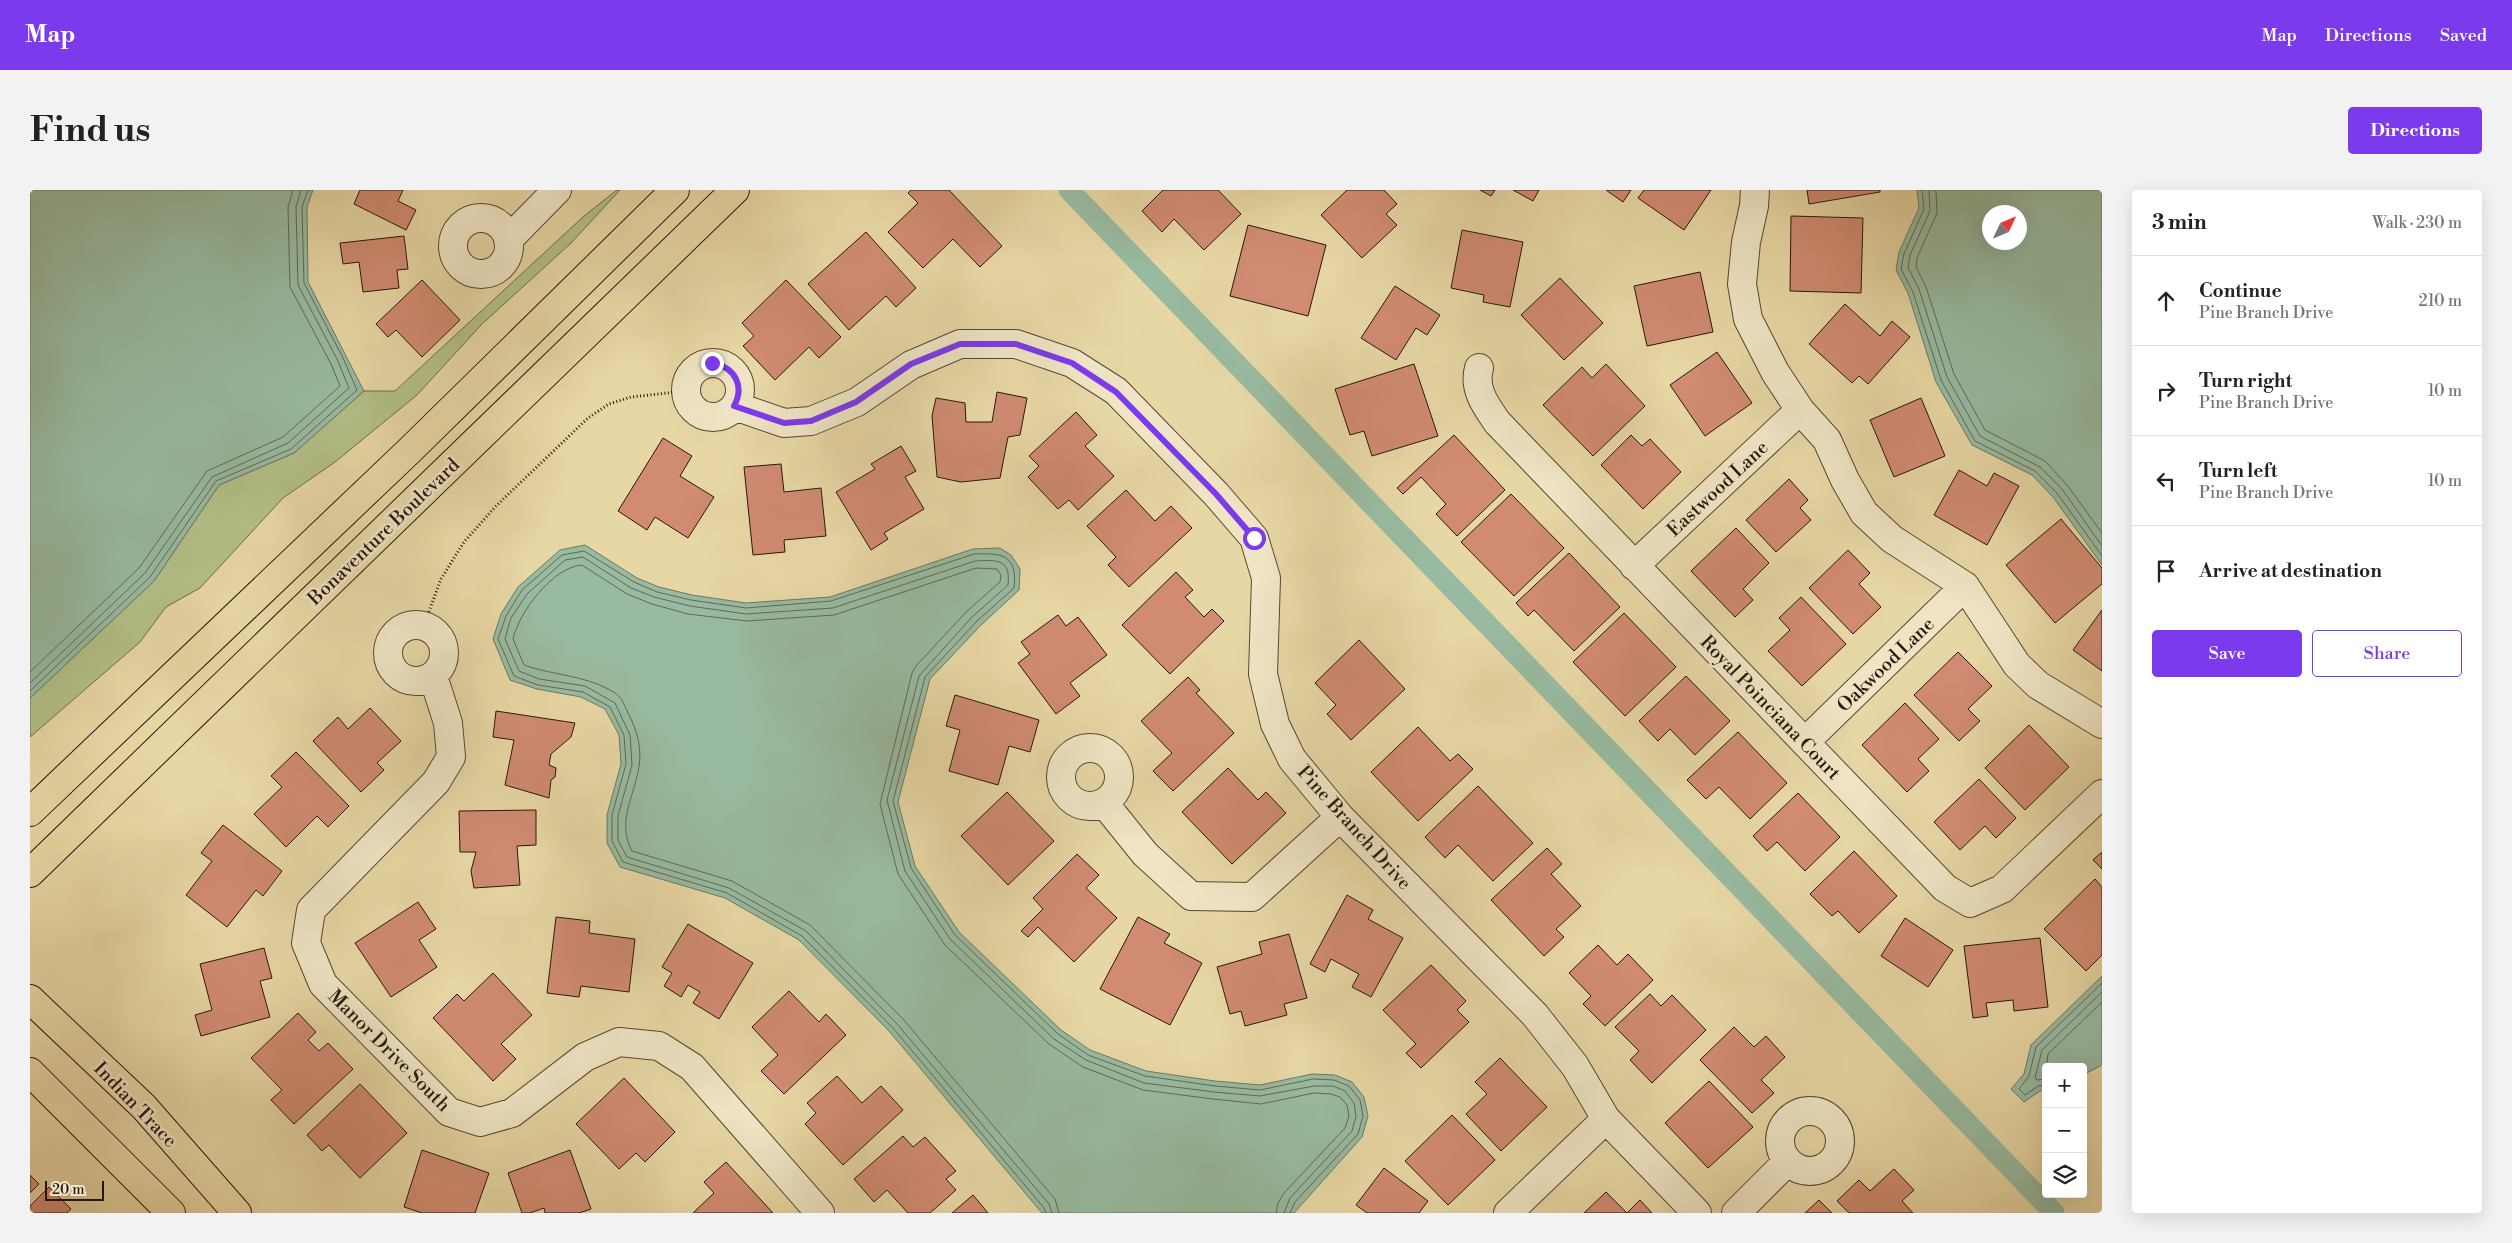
<!DOCTYPE html>
<html lang="en">
<head>
<meta charset="utf-8">
<style>
	:root { --surface:#fff; --page:#f2f2f2; --text:#222; --muted:#767676; --line:#e0e0e0; --accent:#7c3aed }
	body { margin:0; font-family:"Libre Bodoni",serif; background:var(--page); color:var(--text) }
	.controls { position:absolute; right:15px; bottom:15px; display:grid; overflow:hidden; border-radius:5px; box-shadow:0 5px 20px #0002 }
	.controls button { width:45px; height:45px; display:grid; place-items:center; padding:0; border:0; border-bottom:1px solid var(--line); background:var(--surface); color:var(--text); font:25px sans-serif }
	.compass { position:absolute; left:1952px; top:15px; width:45px; height:45px; border-radius:50%; background:var(--surface); box-shadow:0 5px 20px #0002; rotate:46deg }
	.scale { position:absolute; left:15px; bottom:12px; width:59px; box-sizing:border-box; padding-left:5px; border:2px solid #28170f; border-top:0; font-size:14px; line-height:18px; white-space:nowrap; color:#28170f; -webkit-text-stroke:4px #efe5c4; paint-order:stroke }
	.stop { position:absolute; width:15px; height:15px; margin:-11px; border:4px solid #7c3aed; border-radius:50%; background:#fff }
	.stop.end { background:#7c3aed; border-color:#fff; box-shadow:0 1px 5px #0008 }
	.list { margin:0; padding:0; list-style:none }
	h2 { display:flex; justify-content:space-between; align-items:center; height:65px; margin:0; padding:0 20px; font-size:21px }
	h2 small { font-size:16px; font-weight:400; color:var(--muted) }
	.list li { display:grid; grid-template-columns:32px 1fr auto; gap:15px; align-items:center; box-sizing:border-box; height:90px; padding:0 20px; border-top:1px solid var(--line) }
	.list b { display:block; font-size:19px; white-space:nowrap }
	.list p { margin:0; font-size:16px; white-space:nowrap; color:var(--muted) }
	.list em { font-size:16px; font-style:normal; color:var(--muted) }
	.actions { display:flex; gap:10px; padding:15px 20px }
	.actions a { flex:1; padding:11px 0; border:1px solid var(--accent); border-radius:5px; text-align:center; font-size:18px; color:var(--accent) }
	.actions .main { background:var(--accent); color:#fff }
	.icon { flex:none; width:28px; height:28px; fill:none; stroke:currentColor; stroke-width:2; stroke-linecap:round; stroke-linejoin:round }
	.map { position:relative; flex:none; width:2072px; height:1023px; overflow:hidden; border-radius:5px }
	header { display:flex; align-items:center; gap:30px; box-sizing:border-box; height:70px; padding:0 25px; background:var(--accent); color:#fff }
	header strong { font-size:24px }
	nav { display:flex; gap:28px; margin-inline-start:auto; font-size:18px }
	.intro { display:flex; align-items:center; justify-content:space-between; box-sizing:border-box; height:120px; padding:0 30px }
	h1 { margin:0; font-size:35px }
	.button { padding:12px 22px; border-radius:5px; background:var(--accent); color:#fff; font-size:18px; font-weight:700 }
	main { display:flex; gap:30px; padding:0 30px }
	aside { flex:1; background:var(--surface); border-radius:5px; box-shadow:0 5px 20px #0002 }
	.map>svg:first-child { display:block }
</style>
</head>
<body>
<header>
<strong>Map</strong>
<nav><a>Map</a><a>Directions</a><a>Saved</a></nav>
</header>
<div class="intro"><h1>Find us</h1><a class="button">Directions</a></div>
<main>
<div class="map">
<svg width="2072" height="1023" viewBox="0 0 2072 1023">
	<rect width="100%" height="100%" fill="#e7d7a4"/>
	<filter id="stains"><feTurbulence type="fractalNoise" baseFrequency=".004" numOctaves="4"/><feColorMatrix values="0 0 0 0 .2 0 0 0 0 .09 0 0 0 0 .02 0 0 0 .5 -.17"/></filter>
	<radialGradient id="worn" r=".72"><stop offset=".6" stop-color="#630" stop-opacity="0"/><stop offset="1" stop-color="#630" stop-opacity=".3"/></radialGradient>
	<!-- green -->
	<path fill="#b3bf87" stroke="#6e6b4b" d="M587,0H590L541,53L452,134L387,205L305,272L253,308L170,398L136,417L110,452L0,547V508L124,391L189,295L264,263L334,201H365L554,26Z"/>
	<!-- water -->
	<path fill="#98baa0" stroke="#6b7966" fill-rule="evenodd" d="M0,0H283L277,17L278,92L334,201L264,263L189,295L124,391L0,508Z
		M1887,0H2072V375L2023,307L2002,285L1942,255L1906,192L1878,103L1866,80L1869,62L1889,18ZM1990,22V52H1960V22Z
		M555,355L607,388L629,397L662,405L716,413L800,407L943,359L970,358L981,365L990,379L989,400L951,435L900,489L868,612L885,676L929,742L1031,840L1060,860L1116,881L1185,891L1230,895L1282,884L1305,885L1322,892L1334,907L1338,926L1332,947L1264,1023H1012L859,841L769,750L695,708L590,677L577,653V625L591,574L589,545L575,519L551,507L507,499L480,490L463,449L471,424L488,397L530,360Z
		M2072,786V875L2053,885V877H2016V900L2010,901L1994,912L1981,899L1994,884L2001,855Z"/>
	<g fill="none" stroke-linecap="round" stroke-linejoin="round">
		<!-- shore -->
		<path stroke="#606858" stroke-width="1" d="M1892,0L1894,19L1874,64L1871,79L1883,102L1911,190L1945,251L2005,281L2027,303L2072,366
			M1899,0L1900,21L1880,65L1878,78L1889,99L1917,187L1950,246L2010,277L2032,299L2072,356
			M1906,0L1907,23L1887,68L1886,77L1896,97L1924,184L1955,240L2015,271L2037,295L2072,343
			M0,482L109,378L177,281L253,247L310,196L301,174L260,97L258,17L263,0
			M0,493L115,383L182,287L258,253L319,198L308,171L268,95L266,17L271,0
			M0,501L120,387L186,291L261,259L327,200L313,168L274,93L272,17L278,0
			M2016,881L2018,864L2072,812
			M2016,889L2007,890L2005,888L2012,860L2072,802
			M2016,895L2008,896L1995,905L1989,899L1999,886L2006,857L2072,793
			M1016,1023L1014,1018L863,838L772,746L697,703L593,672L582,651V625L596,574L594,545L580,517L553,502L508,495L484,486L468,449L476,426L492,400L532,365L554,361L604,392L627,402L661,410L716,418L801,411L944,364C971,363 988,364 984,398L947,431L895,487L863,611L881,678L925,745L1028,844L1058,865L1115,886L1185,896L1230,900L1283,889L1304,890L1319,896L1330,910L1333,926L1328,944L1265,1012L1260,1023
			M1022,1023L1019,1014L867,834L776,741L699,698L597,667L588,650V626L602,575L600,545L585,513L555,496L509,489L489,481L475,449L481,428L497,404L535,370L553,367L601,398L624,407L660,416L716,424L803,418L945,371C966,370 981,368 978,395L942,427L889,486L857,610L875,681L920,749L1024,849L1056,870L1114,893L1184,902L1230,906L1284,896H1303L1315,901L1324,913L1326,926L1322,941L1260,1008L1254,1023
			M1029,1023L1025,1009L873,829L780,735L702,691L602,661C586,631 605,606 609,576C612,559 607,540 599,525C595,517 592,507 585,503C557,485 525,486 494,475L483,449C489,422 523,377 552,375L597,404L622,414L658,424L717,431L804,425L946,378L967,379L971,385L970,392L937,421L886,476L882,483L850,614L868,684L915,755L1019,854L1053,877L1113,900L1183,909L1231,914L1284,903L1301,904L1310,907L1317,915L1319,926L1315,938L1254,1003L1248,1013L1246,1023"/>
		<!-- canal -->
		<path stroke="#98baa0" stroke-width="21" d="M1039,0L2024,1023"/>
	</g>
	<!-- building -->
	<path fill="#d08b72" stroke="#28170f" d="M330,0H373L368,11L386,20L376,40L324,14Z
		M881,0H919L972,56L950,77L923,49L893,78L858,42L888,13L878,3Z
		M1133,0H1188L1211,24L1174,60L1144,29L1132,42L1112,21Z
		M1317,0H1354L1367,14L1356,24L1367,35L1332,68L1291,25Z
		M1450,0H1465L1461,6Z
		M1483,0H1509L1503,11Z
		M1576,0H1601L1593,12Z
		M1614,0H1681L1654,40L1608,8Z
		M1777,0H1850V2L1779,14Z
		M1761,26L1833,28L1831,103L1760,101Z
		M1218,35L1296,55L1278,126L1200,106Z
		M1432,40L1493,52L1480,117L1453,112L1454,105L1421,98Z
		M836,42L886,98L866,117L856,106L819,140L778,94Z
		M374,46L378,79L367,80L369,98L333,102L329,72L313,74L310,53Z
		M1670,82L1683,142L1617,156L1604,96Z
		M1530,88L1573,133L1534,170L1491,125Z
		M392,90L430,130L392,167L366,140L358,147L346,134Z
		M756,90L811,147L789,168L779,157L745,190L713,156L724,146L712,133Z
		M1365,96L1410,125L1397,145L1386,138L1366,170L1331,148Z
		M1815,114L1850,146L1862,131L1880,147L1838,194L1829,186L1822,193L1779,154Z
		M1687,162L1722,213L1675,246L1640,195Z
		M1384,174L1408,246L1342,266L1334,241L1320,245L1305,199Z
		M1576,174L1615,216L1563,266L1513,215L1552,177L1562,188Z
		M967,202L997,208L990,245L978,247L970,288L931,292L907,287L902,226L906,208L935,213L936,232H962Z
		M1891,208L1915,266L1864,287L1840,230Z
		M1046,222L1067,245L1055,256L1084,286L1048,320L1039,310L1028,319L998,287L1009,276L999,266Z
		M1424,245L1475,300L1427,346L1406,324L1416,314L1391,287L1373,304L1367,298Z
		M1601,245L1612,256L1620,249L1651,282L1613,319L1571,275Z
		M633,248L662,266L650,286L684,307L658,348L625,327L617,340L588,321Z
		M871,256L886,281L875,287L894,319L854,343L858,349L841,360L806,302L845,279L841,274Z
		M751,274L754,302L791,298L796,346L754,350L755,362L723,365L714,277Z
		M1929,280L1957,296L1964,283L1989,296L1957,355L1904,325Z
		M1759,289L1778,310L1770,318L1781,330L1746,362L1716,330Z
		M1096,300L1125,331L1141,316L1162,338L1099,397L1078,375L1086,367L1057,336Z
		M1481,304L1534,358L1484,406L1431,352Z
		M2031,329L2072,378V394L2025,433L1976,375Z
		M1706,338L1739,373L1713,399L1723,410L1705,427L1661,381Z
		M1818,360L1840,383L1829,394L1851,417L1823,444L1779,398Z
		M1539,363L1590,417L1544,461L1504,420L1498,426L1486,413Z
		M1146,382L1163,400L1155,407L1174,427L1182,419L1194,431L1140,484L1092,435Z
		M1771,407L1816,454L1772,496L1738,461L1760,440L1749,428Z
		M2072,420V481L2043,460Z
		M1594,423L1646,477L1595,526L1543,472Z
		M1028,425L1036,436L1048,427L1077,465L1040,493L1050,506L1026,524L988,473L1000,464L991,452Z
		M1329,450L1375,499L1321,550L1297,524L1306,515L1285,493Z
		M1928,462L1962,496L1938,519L1950,531L1929,551L1884,505Z
		M1656,486L1700,531L1665,565L1640,539L1628,551L1609,531Z
		M1158,487L1170,500L1166,503L1204,543L1143,601L1123,581L1142,563L1111,531Z
		M925,505L1009,530L1000,562L979,556L968,595L919,581L930,540L916,536Z
		M1875,513L1909,549L1888,569L1899,581L1877,602L1832,555Z
		M340,518L371,551L347,573L354,580L331,602L283,551L308,527L318,539Z
		M466,521L545,533L541,547L521,564L519,575L526,578L525,587L521,590L519,608L475,595L484,550L463,547Z
		M1999,535L2039,577L1995,620L1955,578Z
		M1388,537L1420,571L1428,564L1443,579L1388,631L1341,582Z
		M1708,542L1757,593L1720,629L1689,597L1676,609L1657,590Z
		M266,562L319,616L298,637L287,626L256,657L224,624L252,597L241,586Z
		M1198,578L1228,610L1236,602L1256,623L1202,674L1152,622Z
		M1949,589L1986,628L1966,648L1955,636L1930,660L1904,632Z
		M1448,596L1503,653L1463,691L1428,655L1415,668L1395,647Z
		M977,602L1024,651L978,695L931,646Z
		M1768,603L1810,647L1775,681L1747,652L1737,661L1723,646Z
		M506,620V655L487,656L490,695L444,698L441,681L446,662H430L429,621Z
		M193,635L252,681L233,706L226,700L197,737L156,705L182,671L171,663Z
		M1517,658L1532,674L1521,684L1551,716L1526,739L1534,747L1514,766L1461,710Z
		M1824,661L1867,706L1829,743L1808,721L1802,726L1780,704Z
		M2072,662V679L2063,670Z
		M1047,664L1069,685L1056,698L1087,728L1044,772L1008,737L998,747L991,741L1013,719L1003,708Z
		M2065,689L2072,697V765L2056,781L2014,739Z
		M1317,705L1343,720L1338,729L1373,748L1341,807L1322,797L1329,784L1301,769L1295,782L1280,774Z
		M388,712L406,739L389,750L407,777L361,807L325,753Z
		M526,727L560,731L559,743L605,749L599,802L551,796L549,807L517,803Z
		M1108,727L1140,744L1134,753L1172,773L1140,835L1070,799Z
		M1875,728L1923,760L1898,797L1851,766Z
		M658,734L723,773L689,829L663,813L670,802L658,795L651,807L634,796L642,783L632,777Z
		M1259,744L1277,808L1254,814L1257,825L1215,836L1211,821L1200,824L1187,777L1232,764L1229,752Z
		M2010,748L2018,817L1984,821L1983,810L1956,813L1958,826L1943,828L1934,756Z
		M1568,755L1587,775L1598,764L1623,790L1575,836L1553,814L1561,806L1539,783Z
		M234,758L242,788L230,791L240,827L171,846L165,825L182,820L170,774Z
		M1401,775L1436,811L1427,820L1439,832L1391,878L1376,863L1386,854L1353,820Z
		M463,783L502,825L471,854L486,869L463,891L403,828L427,804L434,811Z
		M759,801L789,832L796,824L816,845L754,904L731,881L748,865L722,837Z
		M1620,804L1631,816L1642,805L1676,840L1622,893L1600,870L1609,861L1585,837Z
		M268,823L286,842L278,850L289,861L298,853L323,879L264,934L241,910L252,900L221,868Z
		M1704,837L1724,857L1736,846L1755,867L1731,890L1744,903L1722,923L1670,870Z
		M1470,868L1517,917L1471,961L1436,924L1457,904L1445,892Z
		M807,886L832,913L851,896L873,920L813,975L775,934L786,923L777,913Z
		M594,888L645,942L615,972L606,963L589,979L546,934Z
		M1679,891L1723,937L1678,978L1635,933Z
		M330,894L377,943L330,988L299,955L292,961L277,945Z
		M1422,925L1465,970L1418,1015L1375,971Z
		M873,946L883,957L895,947L926,981L916,989L926,1000L900,1023H878L857,1000L844,1012L824,989Z
		M392,960L459,983L445,1023H392L374,1017Z
		M540,960L561,1019L549,1023H515L514,1018L500,1023H492L478,983Z
		M696,972L743,1023H663L684,1003L674,992Z
		M1354,978L1398,1011L1389,1023H1337L1326,1015Z
		M1864,979L1884,1000L1872,1011L1883,1023H1819L1807,1011L1829,990L1840,1001Z
		M0,985L9,994L0,1003Z
		M19,997L41,1019L37,1023H0V1016Z
		M1576,1002L1597,1023L1610,1010L1622,1023H1554Z
		M943,1005L958,1023H922Z
		M1789,1010L1802,1023H1775Z"/>
	<g fill="none" stroke-linecap="round" stroke-linejoin="round">
		<defs>
			<path id="minor" d="M1725,0L1724,16L1716,52L1712,94L1718,129L1745,182L1770,220L1797,250L1815,290L1834,323L1862,349L1935,396L1987,475L2008,495L2072,534
				M423 56a28 28 0 1 1 56 0a28 28 0 1 1-56 0Z
				M478,50L527,0
				M656 200a27 27 0 1 1 54 0a27 27 0 1 1-54 0Z
				M1449,178C1443,199 1456,216 1467,232L1915,698L1940,713L1972,699L2072,604
				M705,216L754,233L781,231L827,212L881,175L930,154H986L1042,173L1086,201L1186,304L1224,348L1236,388L1233,484L1245,534L1262,569L1310,627L1505,825L1545,876L1576,929L1667,1023
				M1604,376L1770,220
				M358 463a28 28 0 1 1 56 0a28 28 0 1 1-56 0Z
				M403,486L418,533L421,567L406,592L281,720L276,753L293,794L419,922L450,932L482,923L555,867L589,852L629,856L662,877L790,1023
				M1775,552L1935,396
				M1031 587a29 29 0 1 1 58 0a29 29 0 1 1-58 0Z
				M1074,613L1115,664L1161,706L1222,707L1310,627
				M1750 951a30 30 0 1 1 60 0a30 30 0 1 1-60 0Z
				M1478,1023L1576,929
				M1706,1023L1758,971"/>
			<path id="major" d="M0,622L378,262L645,0
				M0,683L705,0
				M0,809L114,917L207,1023
				M0,882L141,1023"/>
		</defs>
		<!-- minor casing -->
		<use href="#minor" stroke="#584734" stroke-width="30"/>
		<!-- major casing -->
		<use href="#major" stroke="#28170f" stroke-width="30"/>
		<!-- path -->
		<path stroke="#28170f" stroke-width="3" stroke-dasharray="1 2.5" stroke-linecap="butt" d="M394,435L411,389L434,352L466,316L558,228L579,214L601,207L656,201"/>
		<!-- minor -->
		<use href="#minor" stroke="#efe5c4" stroke-width="28"/>
		<!-- major -->
		<use href="#major" stroke="#e7d7a4" stroke-width="28"/>
	</g>
	<g fill="none" stroke-linecap="round" stroke-linejoin="round">
		<!-- route -->
		<path stroke="#7c3aed" stroke-width="6" d="M682,173C705,177 715,196 704,216L754,233L781,231L826,212L881,174L930,154H986L1042,173L1086,202L1186,304L1224,348"/>
	</g>
	<g text-anchor="middle" stroke-width="5" stroke-linejoin="round" paint-order="stroke">
		<!-- street labels -->
		<g font-size="19" fill="#28170f" stroke="#efe5c4">
			<text transform="translate(1687 298) rotate(-43)" y="7">Eastwood Lane</text>
			<text transform="translate(353 341) rotate(-44)" y="7">Bonaventure Boulevard</text>
			<text transform="translate(1855 474) rotate(-44)" y="7">Oakwood Lane</text>
			<text transform="translate(1741 517) rotate(46)" y="7">Royal Poinciana Court</text>
			<text transform="translate(1325 637) rotate(48)" y="7">Pine Branch Drive</text>
			<text transform="translate(360 860) rotate(45)" y="7">Manor Drive South</text>
			<text transform="translate(106 914) rotate(46)" y="7">Indian Trace</text>
		</g>
	</g>
	<rect width="100%" height="100%" filter="url(#stains)"/>
	<rect width="100%" height="100%" fill="url(#worn)"/>
</svg>
<div class="controls">
<button>+</button>
<button>−</button>
<button><svg class="icon" aria-label="layers" viewBox="0 0 24 24"><path d="M12 4l9 5-9 5-9-5zM3 14l9 5 9-5"/></svg></button>
</div>
<svg class="compass" viewBox="-18 -18 36 36"><path d="M0-13l5 13h-10z" fill="#e53935"/><path d="M0 13l5-13h-10z" fill="#767676"/></svg>
<div class="scale">20 m</div>
<div class="stop" style="left:1224px;top:348px"></div>
<div class="stop end" style="left:682px;top:173px"></div>
</div>
<aside>
<h2>3 min<small>Walk · 230 m</small></h2>
<ul class="list">
<li><svg class="icon" aria-label="ahead" viewBox="0 0 24 24"><path d="M12 20V5M6 11l6-6 6 6"/></svg><div><b>Continue</b><p>Pine Branch Drive</p></div><em>210 m</em></li>
<li><svg class="icon" aria-label="right" viewBox="0 0 24 24"><path d="M7 20v-9h11M14 6l5 5-5 5"/></svg><div><b>Turn right</b><p>Pine Branch Drive</p></div><em>10 m</em></li>
<li><svg class="icon" aria-label="left" viewBox="0 0 24 24"><path d="M17 20v-9H6M10 6l-5 5 5 5"/></svg><div><b>Turn left</b><p>Pine Branch Drive</p></div><em>10 m</em></li>
<li><svg class="icon" aria-label="arrive" viewBox="0 0 24 24"><path d="M6 21V4h12l-3 4 3 4H6"/></svg><div><b>Arrive at destination</b></div></li>
</ul>
<div class="actions"><a class="main">Save</a><a>Share</a></div>
</aside>
</main>
</body>
</html>
